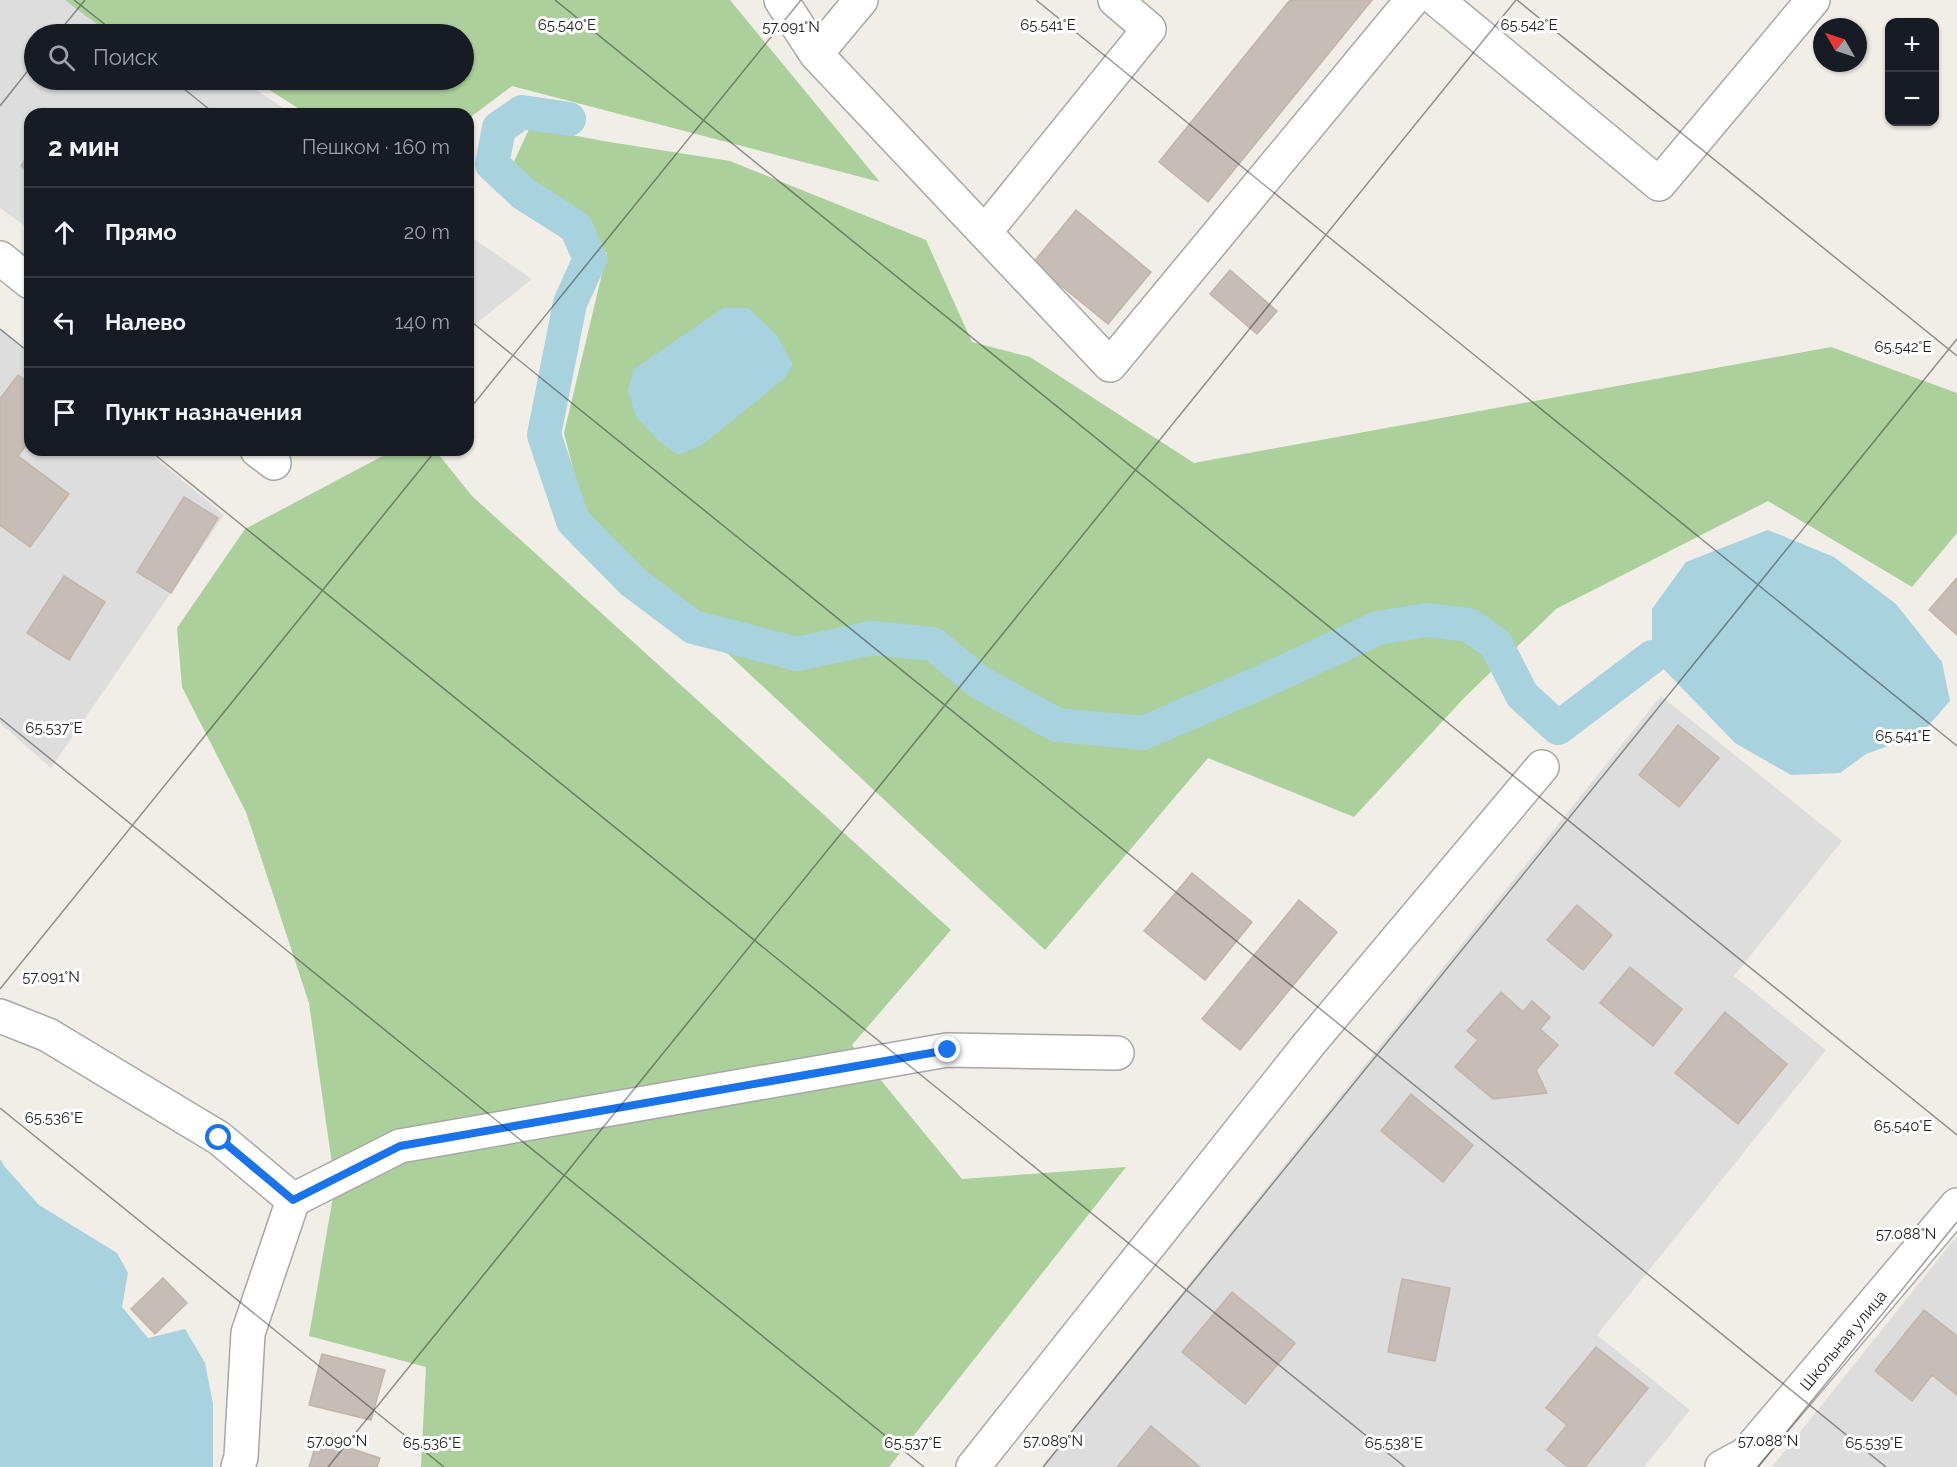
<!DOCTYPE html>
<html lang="ru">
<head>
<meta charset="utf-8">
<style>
	:root { --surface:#171b24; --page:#20242c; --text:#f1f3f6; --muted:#9ea1a6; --line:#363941 }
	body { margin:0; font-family:Raleway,sans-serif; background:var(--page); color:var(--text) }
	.controls { position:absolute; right:18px; top:18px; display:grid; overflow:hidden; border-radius:12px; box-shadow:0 2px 4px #0004 }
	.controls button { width:54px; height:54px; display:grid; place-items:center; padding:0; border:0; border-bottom:2px solid var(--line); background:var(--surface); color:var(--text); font:30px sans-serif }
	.compass { position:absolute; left:1813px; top:18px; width:54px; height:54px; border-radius:50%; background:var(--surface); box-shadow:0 2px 4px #0004; rotate:309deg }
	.stop { position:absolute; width:18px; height:18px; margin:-14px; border:4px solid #1a73e8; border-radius:50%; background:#fff }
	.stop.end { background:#1a73e8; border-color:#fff; box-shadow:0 2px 6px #0008 }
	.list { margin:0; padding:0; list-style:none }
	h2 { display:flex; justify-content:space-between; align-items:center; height:78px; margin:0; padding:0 24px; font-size:26px }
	h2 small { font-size:20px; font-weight:400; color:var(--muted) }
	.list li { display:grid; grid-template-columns:39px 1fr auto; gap:18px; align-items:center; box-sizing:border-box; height:90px; padding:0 24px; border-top:2px solid var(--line) }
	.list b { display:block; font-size:22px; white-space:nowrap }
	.list em { font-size:20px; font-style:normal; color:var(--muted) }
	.icon { flex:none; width:33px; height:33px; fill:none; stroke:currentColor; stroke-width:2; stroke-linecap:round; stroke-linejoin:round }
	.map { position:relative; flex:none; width:1957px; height:1467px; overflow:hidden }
	.search { position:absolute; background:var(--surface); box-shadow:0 2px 4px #0004; left:24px; top:24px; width:450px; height:66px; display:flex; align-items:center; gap:15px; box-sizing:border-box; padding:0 21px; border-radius:33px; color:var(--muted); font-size:22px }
	.panel { position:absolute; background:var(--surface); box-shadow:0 2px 4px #0004; left:24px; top:108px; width:450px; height:348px; border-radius:18px }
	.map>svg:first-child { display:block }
</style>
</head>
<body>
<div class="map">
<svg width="1957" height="1467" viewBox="0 0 1957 1467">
	<rect width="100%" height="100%" fill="#f1ede7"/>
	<!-- residential -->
	<path fill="#dedddd" d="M0,0H77L125,34H34V80H242L292,114H30V230L0,208Z
		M468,235L532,279L468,330Z
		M0,328L30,353V450H146L224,515L51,768L0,723Z
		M1661,696L1842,841L1734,976L1826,1050L1597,1335L1690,1410L1644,1467H1042Z
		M1957,1236V1467H1772Z"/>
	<!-- forest -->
	<path fill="#abd09b" d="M65,0H730L880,182L512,86L468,119V114H307L254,80H464V34H110Z
		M530,127L603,141L730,161L926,240L972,342L1030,357L1194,463L1831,347L1957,393V533L1912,587L1768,501L1556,609L1464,698L1354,817L1208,758L1045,950L587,522L564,433L607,253L512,166Z
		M394,450H435L472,496L951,930L852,1045L962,1179L1126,1167L889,1467H421L426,1367L309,1336L335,1185L309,1003L246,812L182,687L177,628L245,529Z"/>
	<!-- water -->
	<path fill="#a7d2de" d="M723,308H748L775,333L793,364L785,378L701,446L678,455L660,442L636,417L628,390L634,369Z
		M1768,530L1834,557L1896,604L1942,662L1950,701L1921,734L1866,754L1840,773L1791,775L1735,743L1652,657V609L1686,562Z
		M0,1159L5,1167L39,1205L117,1253L128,1273L122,1307L148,1338L185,1329L205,1363L213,1404V1467H0Z"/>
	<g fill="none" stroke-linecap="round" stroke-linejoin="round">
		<!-- canal -->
		<path stroke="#a7d2de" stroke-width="34" d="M569,119L522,112L499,128L492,164L524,194L576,227L590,259L570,303L544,435L573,521L633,582L693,627L797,654L872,638L933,644L979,682L1057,725L1143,733L1266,680L1378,628L1427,620L1469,625L1496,644L1522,695L1558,728L1652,657"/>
	</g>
	<!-- building -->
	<path fill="#c6bdb6" stroke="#c3b4a9" stroke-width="1.5" d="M1290,0H1372L1208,202L1159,162Z
		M30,152V172L21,166Z
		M1076,210L1151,272L1108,324L1033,263Z
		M1230,270L1277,311L1257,334L1210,294Z
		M18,375L30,384V440L18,456L69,494L30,547L0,525V399Z
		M184,497L218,518L171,593L137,572Z
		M64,576L105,602L69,660L27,633Z
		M1957,578V635L1929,610Z
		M1678,725L1719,758L1679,807L1639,775Z
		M1192,873L1252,922L1205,980L1144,931Z
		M1299,900L1337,932L1240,1050L1202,1019Z
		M1577,905L1612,935L1583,970L1547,940Z
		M1630,967L1682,1009L1653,1046L1600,1003Z
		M1501,992L1523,1012L1532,1001L1550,1017L1540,1029L1558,1045L1536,1070L1547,1093L1493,1099L1455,1067L1478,1040L1467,1031Z
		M1725,1012L1787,1064L1738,1124L1675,1073Z
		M1411,1094L1473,1145L1443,1182L1381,1131Z
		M163,1278L187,1303L155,1334L131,1309Z
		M1402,1279L1450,1288L1435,1361L1388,1352Z
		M1232,1292L1295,1343L1245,1404L1182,1352Z
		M1924,1310L1957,1336V1395L1932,1375L1912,1401L1875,1371Z
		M1596,1347L1648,1388L1585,1467H1568L1547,1450L1567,1425L1546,1408Z
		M322,1354L385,1370L371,1420L309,1405Z
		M1151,1426L1200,1467H1117Z
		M318,1438L380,1458L377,1467H309Z"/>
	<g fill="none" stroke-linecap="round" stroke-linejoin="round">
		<defs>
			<path id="minor" d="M781,0L816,54L1110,365L1412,0
				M1437,0L1659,184L1813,0
				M816,54L861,0
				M985,232L1149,29L1115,0
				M0,258L30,282
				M257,450L274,463
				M0,1016L48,1035L219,1138L293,1200L248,1333L241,1457L238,1467
				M293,1200L400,1146L947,1050L1117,1053
				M973,1467L1309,1044L1542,767
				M1722,1467L1746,1454L1957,1205"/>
		</defs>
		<!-- minor casing -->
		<use href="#minor" stroke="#a7a7a7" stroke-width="36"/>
		<!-- minor -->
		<use href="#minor" stroke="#fff" stroke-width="33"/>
	</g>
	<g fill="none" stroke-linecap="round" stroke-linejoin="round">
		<!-- route -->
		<path stroke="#1a73e8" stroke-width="8" d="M219,1138L293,1200L400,1146L948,1050"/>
	</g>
	<!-- ticks -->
	<path fill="none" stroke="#202020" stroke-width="1.5" stroke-opacity="0.45" d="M74,0L117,34M555,0L1957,1135M1036,0L1957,746M1517,0L1957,356M57,34L85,0M173,80L215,114M0,106L34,63M468,319L1886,1467M0,329L30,353M468,411L801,0M149,450L1405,1467M0,718L924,1467M0,989L436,450M0,1108L444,1467M328,1467L1516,0M1043,1467L1957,339M1758,1467L1957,1222"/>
	<g text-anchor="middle" stroke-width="6" stroke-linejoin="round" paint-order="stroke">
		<!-- street labels -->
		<g font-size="16" fill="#202020" stroke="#fff">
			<text transform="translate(1843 1340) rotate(-50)" y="6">Школьная улица</text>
		</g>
	</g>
	<g font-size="15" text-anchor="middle" fill="#202020" stroke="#fff" stroke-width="6" stroke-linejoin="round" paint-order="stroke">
		<text x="567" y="30">65.540°E</text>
		<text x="1048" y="30">65.541°E</text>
		<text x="1529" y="30">65.542°E</text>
		<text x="791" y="32">57.091°N</text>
		<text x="1903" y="352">65.542°E</text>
		<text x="54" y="733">65.537°E</text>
		<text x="1903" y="741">65.541°E</text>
		<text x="51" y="982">57.091°N</text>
		<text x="54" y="1123">65.536°E</text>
		<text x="1903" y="1131">65.540°E</text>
		<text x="1906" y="1239">57.088°N</text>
		<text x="337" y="1446">57.090°N</text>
		<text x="1053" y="1446">57.089°N</text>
		<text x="1768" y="1446">57.088°N</text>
		<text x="432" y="1448">65.536°E</text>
		<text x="913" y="1448">65.537°E</text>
		<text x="1394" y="1448">65.538°E</text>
		<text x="1874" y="1448">65.539°E</text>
	</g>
</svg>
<div class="controls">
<button>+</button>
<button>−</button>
</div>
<svg class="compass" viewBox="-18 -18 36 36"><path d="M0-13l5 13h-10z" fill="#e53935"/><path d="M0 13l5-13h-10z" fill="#9ea1a6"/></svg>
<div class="stop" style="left:219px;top:1138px"></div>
<div class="stop end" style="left:948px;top:1050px"></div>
<div class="search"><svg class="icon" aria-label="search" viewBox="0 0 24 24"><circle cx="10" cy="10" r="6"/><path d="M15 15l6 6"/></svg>Поиск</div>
<section class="panel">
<h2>2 мин<small>Пешком · 160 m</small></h2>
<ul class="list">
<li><svg class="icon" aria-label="ahead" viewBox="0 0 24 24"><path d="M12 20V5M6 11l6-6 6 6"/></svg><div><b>Прямо</b></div><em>20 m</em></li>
<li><svg class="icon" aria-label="left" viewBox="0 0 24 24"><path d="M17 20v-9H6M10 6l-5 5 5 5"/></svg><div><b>Налево</b></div><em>140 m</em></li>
<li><svg class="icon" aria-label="arrive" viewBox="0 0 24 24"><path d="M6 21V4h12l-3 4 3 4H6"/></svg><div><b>Пункт назначения</b></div></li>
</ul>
</section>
</div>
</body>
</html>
